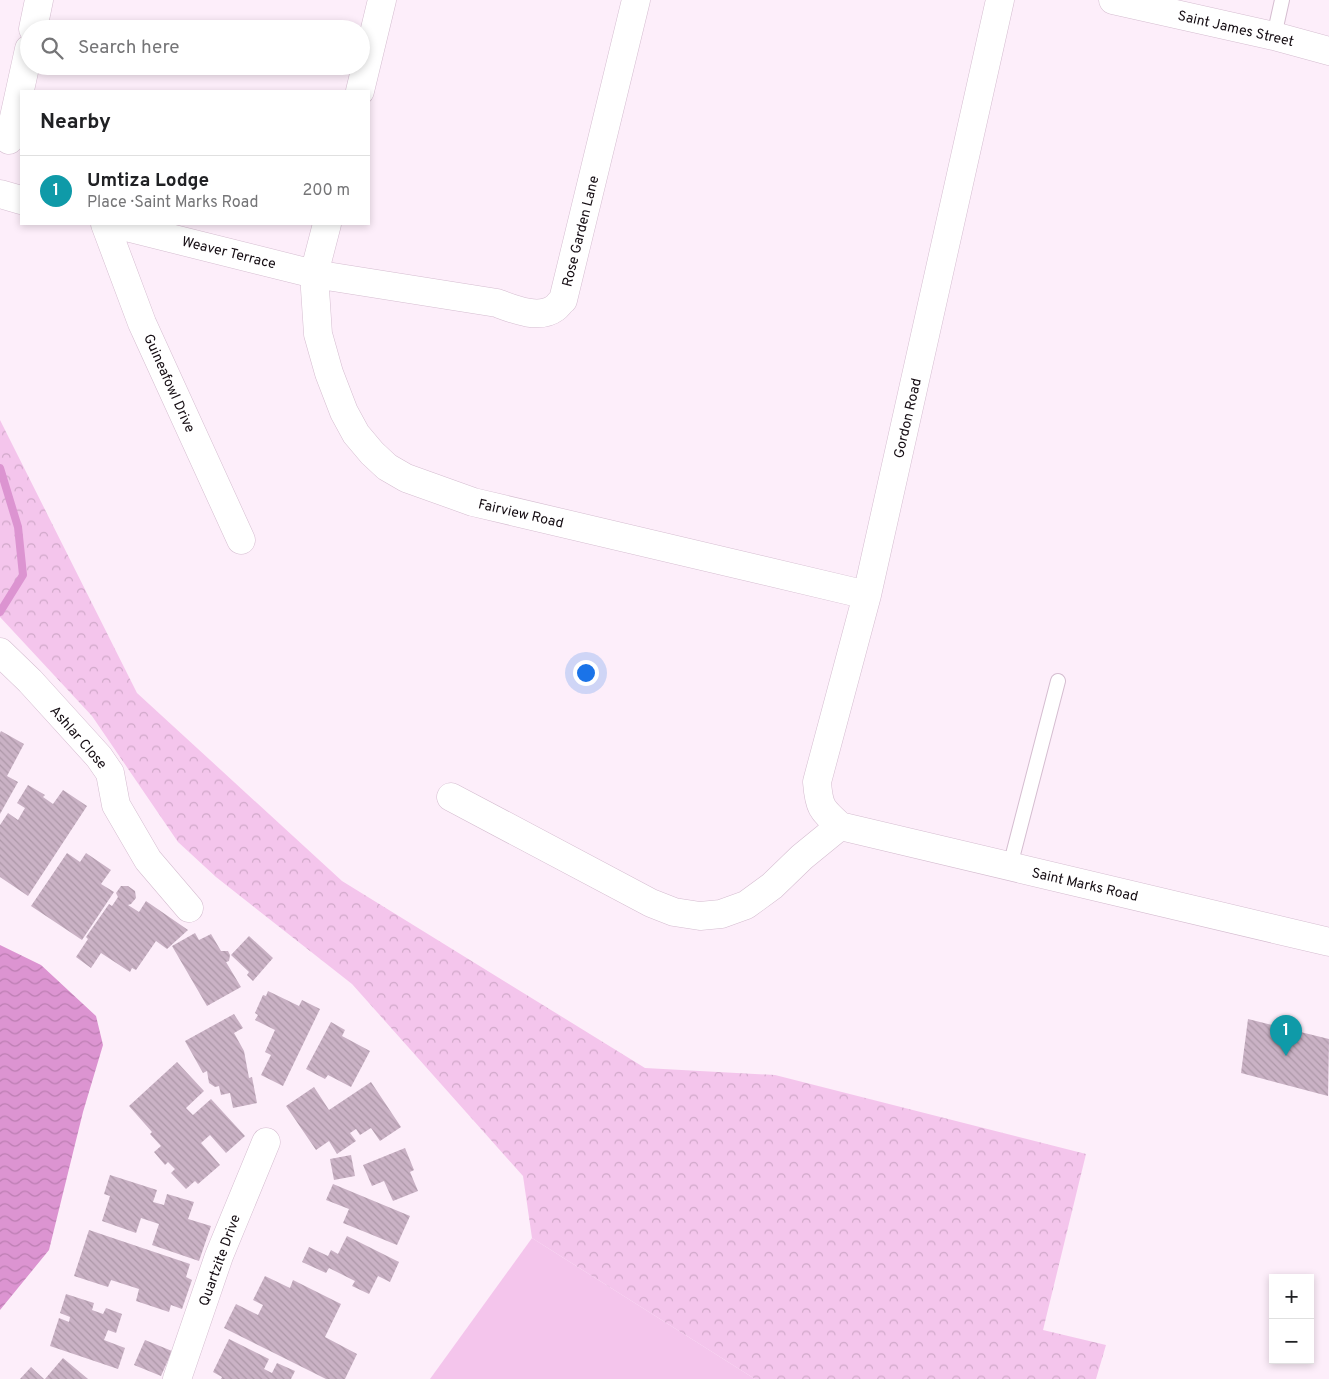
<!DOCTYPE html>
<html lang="en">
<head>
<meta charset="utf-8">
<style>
	:root { --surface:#fff; --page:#f6f6f6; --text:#202124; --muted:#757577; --line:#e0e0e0; --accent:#1d6c3c }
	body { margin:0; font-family:Overpass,sans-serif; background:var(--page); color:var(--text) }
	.controls { position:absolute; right:15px; bottom:15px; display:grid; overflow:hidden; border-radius:0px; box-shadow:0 2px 8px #0003 }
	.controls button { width:45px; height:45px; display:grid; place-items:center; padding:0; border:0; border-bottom:1px solid var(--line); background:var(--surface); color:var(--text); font:25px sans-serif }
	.you { position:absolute; left:585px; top:672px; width:18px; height:18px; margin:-12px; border:4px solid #fff; border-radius:50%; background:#1a73e8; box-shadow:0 0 0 8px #1a73e833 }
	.badge { display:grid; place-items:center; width:32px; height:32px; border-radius:50%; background:var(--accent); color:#fff; font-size:16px; font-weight:700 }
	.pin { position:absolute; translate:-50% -41px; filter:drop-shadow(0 1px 2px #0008) }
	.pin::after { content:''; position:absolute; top:26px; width:18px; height:15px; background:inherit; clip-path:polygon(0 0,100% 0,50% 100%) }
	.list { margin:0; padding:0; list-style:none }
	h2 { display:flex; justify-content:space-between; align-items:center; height:65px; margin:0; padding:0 20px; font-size:21px }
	h2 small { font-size:16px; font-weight:400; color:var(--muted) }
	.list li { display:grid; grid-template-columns:32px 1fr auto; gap:15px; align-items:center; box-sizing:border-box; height:70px; padding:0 20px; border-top:1px solid var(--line) }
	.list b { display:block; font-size:19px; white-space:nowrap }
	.list p { margin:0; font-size:16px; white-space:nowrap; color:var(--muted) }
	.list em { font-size:16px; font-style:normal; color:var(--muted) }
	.icon { flex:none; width:28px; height:28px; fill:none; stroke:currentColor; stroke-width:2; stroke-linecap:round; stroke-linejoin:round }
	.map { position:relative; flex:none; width:1329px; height:1379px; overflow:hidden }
	.search { position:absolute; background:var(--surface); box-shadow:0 2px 8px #0003; left:20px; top:20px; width:350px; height:55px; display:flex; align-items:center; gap:12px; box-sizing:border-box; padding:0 18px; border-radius:28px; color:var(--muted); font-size:19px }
	.panel { position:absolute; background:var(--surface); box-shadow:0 2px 8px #0003; left:20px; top:90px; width:350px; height:135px; border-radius:0px }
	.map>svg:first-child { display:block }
</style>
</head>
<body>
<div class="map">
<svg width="1329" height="1379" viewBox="0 0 1329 1379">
	<defs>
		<pattern id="forest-crowns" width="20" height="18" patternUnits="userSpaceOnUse" patternTransform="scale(1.25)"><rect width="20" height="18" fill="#f4c5ec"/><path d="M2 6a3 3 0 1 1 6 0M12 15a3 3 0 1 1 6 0" fill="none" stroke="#d0a8c9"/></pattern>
		<pattern id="water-waves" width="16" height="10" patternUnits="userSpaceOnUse" patternTransform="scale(1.25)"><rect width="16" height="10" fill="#dc94d1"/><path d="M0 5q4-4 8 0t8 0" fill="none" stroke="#bc7eb2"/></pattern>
		<pattern id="building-back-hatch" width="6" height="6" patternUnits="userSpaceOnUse" patternTransform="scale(1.25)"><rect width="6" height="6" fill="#cab2c5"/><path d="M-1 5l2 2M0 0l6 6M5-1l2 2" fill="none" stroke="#ad98a8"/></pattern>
	</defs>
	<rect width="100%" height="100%" fill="#fdeefa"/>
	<!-- grass -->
	<path fill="#f4c5ec" d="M532,1238L755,1379H430Z"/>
	<!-- forest -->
	<path fill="url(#forest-crowns)" d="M0,420L137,693L342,881L645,1068L775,1075L1086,1154L1043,1330L1106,1345L1096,1379H755L532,1238L523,1176L352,984L216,877L178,842L92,716L0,617Z"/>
	<!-- water -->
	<path fill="url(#water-waves)" d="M0,945L41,965L96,1016L103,1045L83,1112L49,1250L0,1310Z"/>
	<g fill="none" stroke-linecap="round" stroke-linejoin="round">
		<!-- stream -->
		<path stroke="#dc94d1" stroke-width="8" d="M0,468L18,527L23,575L0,612"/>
	</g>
	<!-- building -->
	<path fill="url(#building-back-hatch)" d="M1,731L24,744L7,776L18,782L0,814V733Z
		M28,785L45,795L43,797L53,804L63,790L87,806L28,896L0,877V825L8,813L18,820L25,808L17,803Z
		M67,853L80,862L86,853L111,870L101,884L114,892L82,940L31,906Z
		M121,886H128L135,891L136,898L131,904L128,905L139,912L146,901L188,930L167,949L156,941L136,970L132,968L130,972L101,953L91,968L76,957L88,939L86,937L109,904L112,906L118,897L116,893Z
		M195,933L199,940L211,934L221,951H228L230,955L229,961L226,962L241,987L207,1006L172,946Z
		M249,936L273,958L253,981L247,975L249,972L231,955Z
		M268,991L299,1006L302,1000L320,1009L283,1086L261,1075L271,1055L265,1052L275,1030L255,1020L258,1015L255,1013L263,995L266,996Z
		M234,1014L243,1028L234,1033L244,1051L249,1078L252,1077L257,1103L233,1108L230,1093L221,1095L219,1086L215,1087L209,1083L207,1071L203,1073L185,1041Z
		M1248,1019L1329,1039L1328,1096L1241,1073Z
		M331,1022L345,1030L342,1036L370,1051L351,1087L328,1075L325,1079L306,1069Z
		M177,1062L204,1091L186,1108L193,1115L211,1099L245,1136L226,1153L210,1135L201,1143L220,1165L198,1184L195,1181L186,1189L171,1173L175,1169L168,1162L165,1165L154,1152L161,1146L150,1134L152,1132L129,1106Z
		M371,1082L401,1127L380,1141L371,1128L360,1135L356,1129L350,1133L356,1141L337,1154L329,1141L316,1150L286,1106L314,1087L329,1110Z
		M405,1148L414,1170L410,1172L418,1191L393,1201L384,1181L372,1186L363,1165Z
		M351,1155L355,1176L334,1180L330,1159Z
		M110,1175L157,1190L153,1202L164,1205L167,1194L194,1202L188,1219L211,1226L199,1261L152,1245L159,1224L141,1218L136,1233L102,1221L110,1196L104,1194Z
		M333,1184L410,1216L397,1245L343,1223L349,1209L326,1200Z
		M89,1230L190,1264L186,1277L192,1280L182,1309L171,1305L169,1312L136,1301L139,1289L111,1280L108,1287L74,1276Z
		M347,1236L399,1262L390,1282L378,1276L369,1294L352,1286L355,1281L329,1268L326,1273L302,1262L309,1247L328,1256L331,1250L338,1254Z
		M265,1276L290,1288L293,1280L341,1304L325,1337L357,1354L345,1379H326L224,1328L236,1304L258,1315L263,1305L253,1300Z
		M66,1294L94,1303L92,1310L103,1314L106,1308L122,1314L116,1333L108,1330L104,1340L125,1348L118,1369L50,1346L59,1318L69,1322L70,1317L60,1313Z
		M229,1339L269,1359L264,1369L272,1373L277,1363L295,1371L291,1379H221L222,1377L213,1372Z
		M145,1340L172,1351L161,1376L134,1365Z
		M63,1358L88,1379H45Z
		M31,1367L44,1379H20Z"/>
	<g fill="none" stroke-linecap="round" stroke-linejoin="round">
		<defs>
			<path id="lane" d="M1274,36L1282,0
				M1010,866L1058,681"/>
			<path id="street" d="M1000,0L867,595L817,782C819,807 821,809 840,826L1329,942
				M1113,0L1274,36L1329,51
				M33,29L39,0
				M360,91L382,0
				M9,140L29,49
				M0,194L21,200
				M105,224L142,323L241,540
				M114,224L314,274L497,303C513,309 539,320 555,308C558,306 560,302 563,300L636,0
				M327,224L314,274L318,334L329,373L344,412L356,434L372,453L387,467L406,478L473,502L867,595
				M0,652L30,681L99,757L110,773L116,805L148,860L189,908
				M451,797L651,903L674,912L700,916L721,914L746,905L772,886L802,857L840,826
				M177,1379L219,1256L266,1142"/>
		</defs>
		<!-- lane casing -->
		<use href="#lane" stroke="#d5bdd0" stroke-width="16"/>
		<!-- street casing -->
		<use href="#street" stroke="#d5bdd0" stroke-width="29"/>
		<!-- lane -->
		<use href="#lane" stroke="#fff" stroke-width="14"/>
		<!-- street -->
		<use href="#street" stroke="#fff" stroke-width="28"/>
	</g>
	<g text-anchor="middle" stroke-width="4.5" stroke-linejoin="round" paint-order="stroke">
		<!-- street labels -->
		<g font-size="14" fill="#140c12" stroke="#fff">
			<text transform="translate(1236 28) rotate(13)" y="5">Saint James Street</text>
			<text transform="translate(580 231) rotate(-76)" y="5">Rose Garden Lane</text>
			<text transform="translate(229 252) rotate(14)" y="5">Weaver Terrace</text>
			<text transform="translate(170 383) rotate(66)" y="5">Guineafowl Drive</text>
			<text transform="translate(907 418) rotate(-77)" y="5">Gordon Road</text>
			<text transform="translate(521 513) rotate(13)" y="5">Fairview Road</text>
			<text transform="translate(79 737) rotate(49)" y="5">Ashlar Close</text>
			<text transform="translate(1085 884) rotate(13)" y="5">Saint Marks Road</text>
			<text transform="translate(219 1260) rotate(-70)" y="5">Quartzite Drive</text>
		</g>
	</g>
</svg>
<div class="controls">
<button>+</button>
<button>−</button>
</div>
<div class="you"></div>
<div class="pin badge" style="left:1286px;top:1056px;background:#0f9aa8">1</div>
<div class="search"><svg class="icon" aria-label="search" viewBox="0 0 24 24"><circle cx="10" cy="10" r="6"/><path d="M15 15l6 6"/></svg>Search here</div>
<section class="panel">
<h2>Nearby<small></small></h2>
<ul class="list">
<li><span class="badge" style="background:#0f9aa8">1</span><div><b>Umtiza Lodge</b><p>Place · Saint Marks Road</p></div><em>200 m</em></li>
</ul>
</section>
</div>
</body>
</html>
